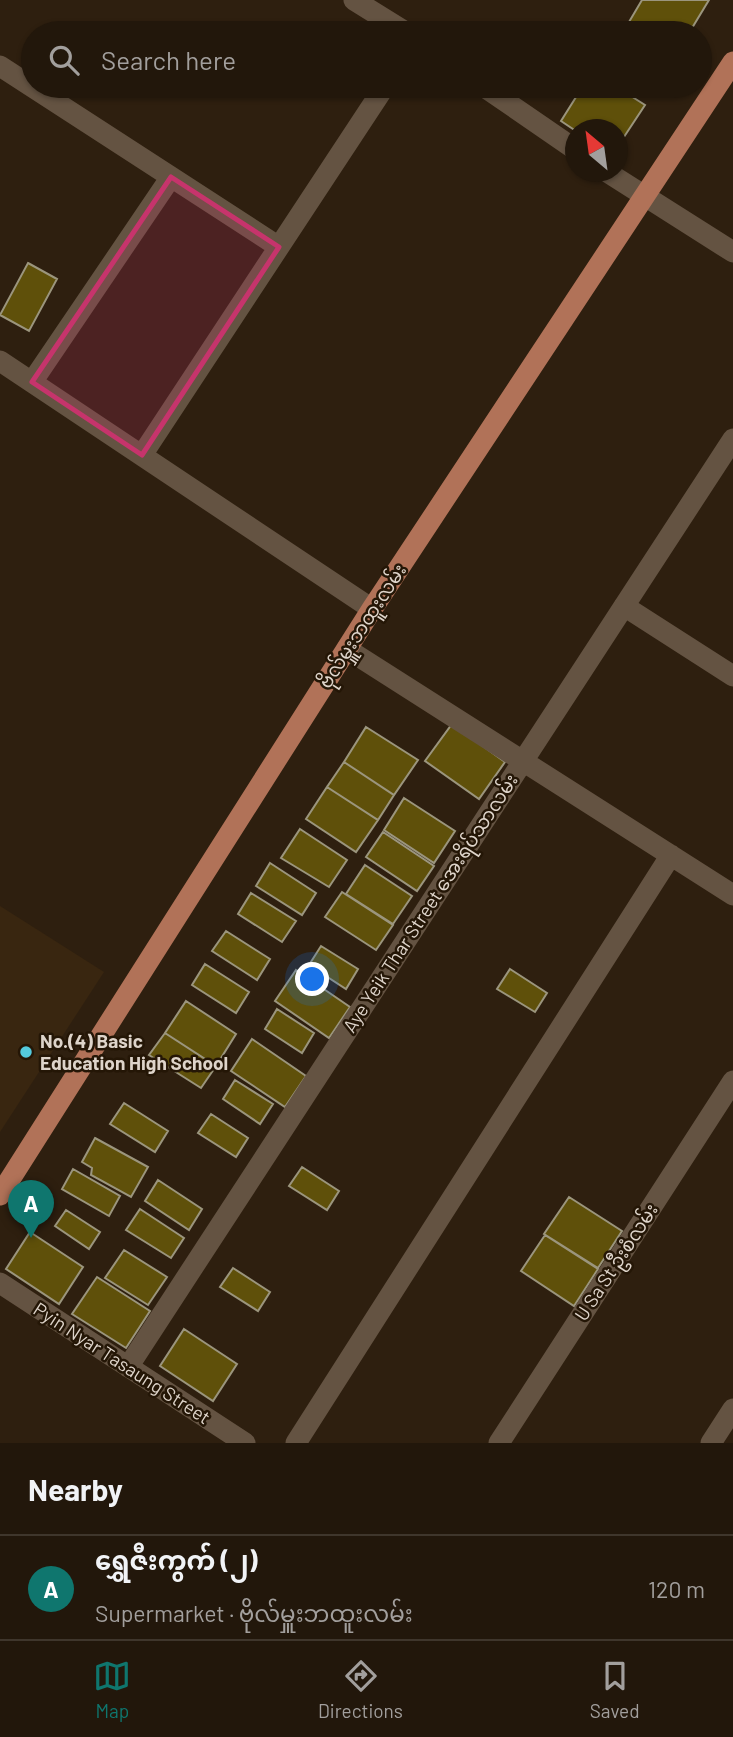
<!DOCTYPE html>
<html lang="en">
<head>
<meta charset="utf-8">
<style>
	:root { --surface:#22170b; --page:#2a2014; --text:#f1f3f6; --muted:#a29f9d; --line:#3f362c; --accent:#0f766e }
	body { margin:0; font-family:Barlow,"Noto Sans Myanmar",sans-serif; background:var(--page); color:var(--text) }
	.compass { position:absolute; left:565px; top:119px; width:63px; height:63px; border-radius:50%; background:var(--surface); box-shadow:0 2px 5px #0004; rotate:331deg }
	.you { position:absolute; left:313px; top:980px; width:24px; height:24px; margin:-18px; border:5px solid #fff; border-radius:50%; background:#1a73e8; box-shadow:0 0 0 10px #1a73e833 }
	.badge { display:grid; place-items:center; width:46px; height:46px; border-radius:50%; background:var(--accent); color:#fff; font-size:23px; font-weight:700 }
	.pin { position:absolute; translate:-50% -58px; filter:drop-shadow(0 2px 4px #0008) }
	.pin::after { content:''; position:absolute; top:37px; width:24px; height:21px; background:inherit; clip-path:polygon(0 0,100% 0,50% 100%) }
	.list { margin:0; padding:0; list-style:none }
	h2 { display:flex; justify-content:space-between; align-items:center; height:91px; margin:0; padding:0 28px; font-size:30px }
	h2 small { font-size:23px; font-weight:400; color:var(--muted) }
	.list li { display:grid; grid-template-columns:46px 1fr auto; gap:21px; align-items:center; box-sizing:border-box; height:105px; padding:0 28px; border-top:2px solid var(--line) }
	.list b { display:block; font-size:26px; white-space:nowrap }
	.list p { margin:0; font-size:23px; white-space:nowrap; color:var(--muted) }
	.list em { font-size:23px; font-style:normal; color:var(--muted) }
	.icon { flex:none; width:38px; height:38px; fill:none; stroke:currentColor; stroke-width:2; stroke-linecap:round; stroke-linejoin:round }
	.map { position:relative; flex:none; width:733px; height:1443px; overflow:hidden }
	.search { position:absolute; background:var(--surface); box-shadow:0 2px 5px #0004; left:21px; right:21px; top:21px; height:77px; display:flex; align-items:center; gap:18px; box-sizing:border-box; padding:0 24px; border-radius:38px; color:var(--muted); font-size:26px }
	.sheet { height:196px; background:var(--surface) }
	nav { display:flex; justify-content:space-around; align-items:center; box-sizing:border-box; height:98px; border-top:2px solid var(--line); background:var(--surface); font-size:19px; color:var(--muted) }
	nav a { display:grid; justify-items:center; gap:4px }
	nav .on { color:var(--accent) }
	.map>svg:first-child { display:block }
</style>
</head>
<body>
<div class="map">
<svg width="733" height="1443" viewBox="0 0 733 1443">
	<rect width="100%" height="100%" fill="#2e1f0f"/>
	<!-- built -->
	<path fill="#392610" d="M0,906L104,972L0,1132Z"/>
	<!-- building -->
	<path fill="#5f500a" stroke="#9b957d" stroke-width="2" d="M642,0H709L689,33H637L626,27Z
		M583,86H615L645,105L618,146V130L576,131L561,121Z
		M28,263L57,279L29,331L0,315Z
		M452,724L505,762L479,799L425,761Z
		M366,727L418,760L394,795L344,762Z
		M344,762L394,795L378,820L327,787Z
		M327,787L378,820L356,852L306,819Z
		M404,798L455,831L434,863L384,830Z
		M300,829L347,860L329,887L281,858Z
		M383,832L434,866L417,891L366,857Z
		M270,863L316,893L302,915L256,886Z
		M365,865L412,896L393,924L346,894Z
		M342,892L393,925L376,950L325,917Z
		M251,893L296,921L282,942L238,914Z
		M226,931L270,959L257,980L212,951Z
		M321,946L358,969L346,989L309,965Z
		M205,964L249,992L236,1013L192,985Z
		M510,969L547,993L535,1012L497,989Z
		M296,970L350,1007L329,1038L275,1001Z
		M186,1001L236,1034L216,1066L165,1033Z
		M277,1009L314,1033L302,1053L265,1029Z
		M165,1033L216,1066L201,1088L149,1055Z
		M252,1039L306,1076L285,1107L231,1071Z
		M235,1080L273,1104L260,1124L223,1099Z
		M124,1103L168,1131L155,1152L110,1124Z
		M211,1114L248,1138L236,1157L198,1133Z
		M95,1138L148,1167L131,1197L91,1175L92,1168L82,1162Z
		M302,1167L339,1191L327,1210L289,1186Z
		M73,1169L120,1196L109,1216L62,1189Z
		M158,1180L202,1209L189,1230L145,1201Z
		M569,1197L622,1231L598,1268L544,1234Z
		M140,1209L184,1238L171,1258L126,1230Z
		M66,1210L100,1232L89,1249L55,1226Z
		M30,1232L83,1267L59,1304L6,1269Z
		M545,1235L598,1269L574,1306L521,1271Z
		M124,1250L167,1277L148,1305L105,1278Z
		M233,1268L270,1292L258,1311L220,1287Z
		M97,1277L150,1311L126,1348L72,1314Z
		M184,1329L237,1364L213,1401L160,1366Z"/>
	<g fill="none" stroke-linecap="round" stroke-linejoin="round">
		<!-- street -->
		<path stroke="#645342" stroke-width="21" d="M354,0L407,33
			M0,66L279,247
			M483,86L576,150
			M607,172L733,252
			M0,361L372,609
			M32,382L171,177
			M142,455L385,86
			M624,606L733,676
			M347,649L733,895
			M0,1283L245,1443
			M128,1367L733,439
			M296,1443L671,855
			M499,1443L733,1081
			M711,1443L733,1409"/>
		<!-- primary -->
		<path stroke="#b17258" stroke-width="21" d="M0,1195L372,609L733,62"/>
	</g>
	<!-- marked area -->
	<path fill="#c6346c" fill-opacity="0.2" stroke="#c6346c" stroke-width="5" stroke-linejoin="round" d="M171,177L279,247L142,455L32,382Z"/>
	<!-- markers -->
	<circle fill="#54cadd" stroke="#241606" stroke-width="2.5" cx="26" cy="1052" r="7"/>
	<g text-anchor="middle" stroke-width="5" stroke-linejoin="round" paint-order="stroke">
		<!-- street labels -->
		<g font-size="19" fill="#ded4ca" stroke="#241606">
			<text transform="translate(362 626) rotate(-57)" y="7">ဗိုလ်မှူးဘထူးလမ်း</text>
			<text transform="translate(430 903) rotate(-57)" y="7">Aye Yeik Thar Street အေးရိပ်သာလမ်း</text>
			<text transform="translate(616 1262) rotate(-57)" y="7">U Sa St ဦးစံလမ်း</text>
			<text transform="translate(122 1363) rotate(33)" y="7">Pyin Nyar Tasaung Street</text>
		</g>
		<!-- poi labels -->
		<g font-size="19" font-weight="bold" fill="#ded4ca" stroke="#241606" text-anchor="start">
			<text x="40" y="1048">No.(4) Basic<tspan x="40" dy="22">Education High School</tspan></text>
		</g>
	</g>
</svg>
<svg class="compass" viewBox="-18 -18 36 36"><path d="M0-13l5 13h-10z" fill="#e53935"/><path d="M0 13l5-13h-10z" fill="#a29f9d"/></svg>
<div class="you"></div>
<div class="pin badge" style="left:31px;top:1238px">A</div>
<div class="search"><svg class="icon" aria-label="search" viewBox="0 0 24 24"><circle cx="10" cy="10" r="6"/><path d="M15 15l6 6"/></svg>Search here</div>
</div>
<section class="sheet">
<h2>Nearby<small></small></h2>
<ul class="list">
<li><span class="badge">A</span><div><b>ရွှေဇီးကွက် (၂)</b><p>Supermarket · ဗိုလ်မှူးဘထူးလမ်း</p></div><em>120 m</em></li>
</ul>
</section>
<nav>
<a class="on"><svg class="icon" aria-label="map" viewBox="0 0 24 24"><path d="M3 6l6-2 6 2 6-2v14l-6 2-6-2-6 2zM9 4v14M15 6v14"/></svg>Map</a>
<a><svg class="icon" aria-label="directions" viewBox="0 0 24 24"><path d="M12 3l9 9-9 9-9-9zM9 14v-3h6M13 9l2 2-2 2"/></svg>Directions</a>
<a><svg class="icon" aria-label="saved" viewBox="0 0 24 24"><path d="M7 4h10v16l-5-4-5 4z"/></svg>Saved</a>
</nav>
</body>
</html>
